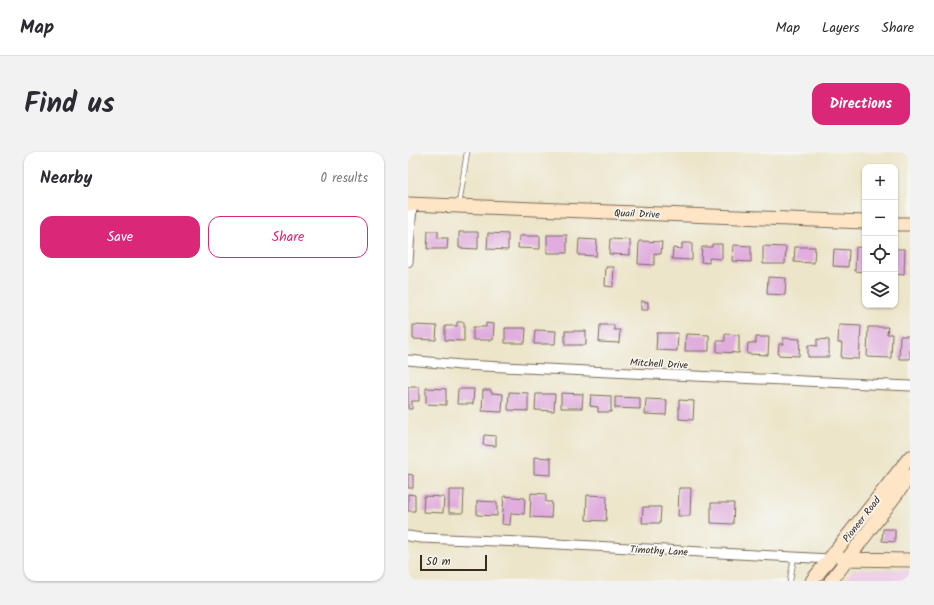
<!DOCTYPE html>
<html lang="en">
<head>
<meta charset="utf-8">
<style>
	:root { --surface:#fff; --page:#f2f2f3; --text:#2b2b33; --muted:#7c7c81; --line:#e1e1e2; --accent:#db2777 }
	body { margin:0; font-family:Kalam,sans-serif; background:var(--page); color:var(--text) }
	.controls { position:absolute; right:12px; top:12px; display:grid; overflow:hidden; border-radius:8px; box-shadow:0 1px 3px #0004 }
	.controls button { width:36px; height:36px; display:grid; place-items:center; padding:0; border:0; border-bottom:1px solid var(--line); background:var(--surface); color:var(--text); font:20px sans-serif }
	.scale { position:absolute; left:12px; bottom:10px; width:67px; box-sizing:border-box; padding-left:4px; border:2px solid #3b2a1e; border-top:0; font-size:11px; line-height:14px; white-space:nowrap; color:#3b2a1e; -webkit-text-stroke:3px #f6f6f2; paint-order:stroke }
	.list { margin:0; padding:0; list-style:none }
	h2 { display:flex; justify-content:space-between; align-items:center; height:52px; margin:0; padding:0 16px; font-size:17px }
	h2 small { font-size:13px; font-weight:400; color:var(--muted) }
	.actions { display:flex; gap:8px; padding:12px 16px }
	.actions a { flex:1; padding:9px 0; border:1px solid var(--accent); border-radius:12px; text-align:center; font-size:14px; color:var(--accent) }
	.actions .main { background:var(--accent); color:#fff }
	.icon { flex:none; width:22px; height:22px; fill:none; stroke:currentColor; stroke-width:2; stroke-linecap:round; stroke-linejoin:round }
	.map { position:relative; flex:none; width:502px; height:429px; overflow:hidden; border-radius:12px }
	header { display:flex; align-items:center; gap:24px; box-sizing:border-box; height:56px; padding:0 20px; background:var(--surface); border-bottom:1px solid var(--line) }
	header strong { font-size:19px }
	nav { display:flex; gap:22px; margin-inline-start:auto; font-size:14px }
	.intro { display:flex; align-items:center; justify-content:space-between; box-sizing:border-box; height:96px; padding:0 24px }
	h1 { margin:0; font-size:28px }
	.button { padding:10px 18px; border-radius:12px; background:var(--accent); color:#fff; font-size:14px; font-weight:700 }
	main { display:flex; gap:24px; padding:0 24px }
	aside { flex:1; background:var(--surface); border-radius:12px; box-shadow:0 1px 3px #0004 }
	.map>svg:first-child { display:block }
</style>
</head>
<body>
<header>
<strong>Map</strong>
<nav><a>Map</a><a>Layers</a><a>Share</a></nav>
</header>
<div class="intro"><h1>Find us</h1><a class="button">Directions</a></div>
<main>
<aside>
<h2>Nearby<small>0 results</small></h2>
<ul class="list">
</ul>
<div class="actions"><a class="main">Save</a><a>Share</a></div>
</aside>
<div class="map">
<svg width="502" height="429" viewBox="0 0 502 429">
	<rect width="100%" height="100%" fill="#f6f6f2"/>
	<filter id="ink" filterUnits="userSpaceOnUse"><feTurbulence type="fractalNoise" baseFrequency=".025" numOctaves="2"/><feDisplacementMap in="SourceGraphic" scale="8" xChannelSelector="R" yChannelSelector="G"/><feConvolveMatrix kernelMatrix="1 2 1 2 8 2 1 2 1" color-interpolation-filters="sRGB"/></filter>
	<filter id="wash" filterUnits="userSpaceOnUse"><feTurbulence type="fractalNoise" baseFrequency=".012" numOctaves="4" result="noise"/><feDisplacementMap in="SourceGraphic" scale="16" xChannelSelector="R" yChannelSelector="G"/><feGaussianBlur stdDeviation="0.9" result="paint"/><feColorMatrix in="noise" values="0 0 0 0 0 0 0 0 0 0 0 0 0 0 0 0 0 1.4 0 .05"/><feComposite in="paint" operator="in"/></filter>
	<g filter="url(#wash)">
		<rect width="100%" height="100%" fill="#ece5c9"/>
		<!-- built -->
		<path fill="#eed0e8" d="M446,417L502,418V429H435Z"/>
		<g id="blocks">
			<!-- building -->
			<path fill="#e0adde" d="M20,79H30V86H40L39,97H19Z
				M51,80H70V97L51,96Z
				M80,81L100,82V98L79,97Z
				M139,83H159V101H139Z
				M111,84H132V97L110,96Z
				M171,87L189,88L188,104L170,103Z
				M202,87L222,88V103L201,102Z
				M231,89L254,90L253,102L246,101V113L230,112Z
				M274,91H284V108L264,107L265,96L274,97Z
				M304,92H314V107L301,106V111L293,110L294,95H304Z
				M325,93L343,94V110L324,109Z
				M355,94L378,95L377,112H355Z
				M387,95H407L406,111L386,110Z
				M448,95L457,96V120L447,119Z
				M426,97L441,98L440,115L425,114Z
				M487,97H497L496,123L487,122Z
				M198,115H206L205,135L197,134Z
				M360,125L378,126L377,143L359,142Z
				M233,149L240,150V158H233Z
				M49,170H56V189L37,188V174H49Z
				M78,171L86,172L85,188H65V175H78Z
				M5,173L29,174L28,188L5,187Z
				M192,173H206V178H212L211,191L191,190Z
				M431,173L453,174L451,207L433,206L434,191H430Z
				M460,175H480L479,182H484L483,206L459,205Z
				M97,176H118L117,191H97Z
				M127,178L148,179L147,192H126Z
				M157,179H178V193H157Z
				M249,181H270L269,199L248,198Z
				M278,182L301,183V199H277Z
				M317,182L331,183V201L309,200V189H317Z
				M492,184H502V207H491Z
				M348,185H361L360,203L339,202L340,191H348Z
				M375,186L392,187L391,204L370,203L371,192H375Z
				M409,187L421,188V205H400V193L409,194Z
				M0,235H11V249H4V257H0Z
				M18,236L38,237V253L18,252Z
				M50,237H66L65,252H49Z
				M75,238H83V241L95,242L94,260L74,259Z
				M101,240L120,241V259L100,258Z
				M153,241L175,242L174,256H153Z
				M128,242H147L146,259L127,258Z
				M183,243L203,244V260H190V255L182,254Z
				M207,245L232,246V257L207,256Z
				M238,247L259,248L258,263L237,262Z
				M271,248L286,249L285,268L271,267Z
				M76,283L88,284V294L75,293Z
				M126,305L143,306V323L126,322Z
				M0,322L5,323V336H0Z
				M271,336H283L282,364H270Z
				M41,338H56L55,361H41Z
				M123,341L138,342V350H144L143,366L122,365Z
				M0,342L7,343V359H0Z
				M179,343L199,344L198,369L178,368Z
				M16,344L36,345L35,361L15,360Z
				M96,344L117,346L116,362L103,361L102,373L94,372Z
				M69,349L89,350V364L69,363Z
				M303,351H326L325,372L303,371Z
				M235,355H253L252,371H234Z
				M475,377H487V390L474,389Z"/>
		</g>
	</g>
	<g filter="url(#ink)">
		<use href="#blocks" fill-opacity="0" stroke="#796b5a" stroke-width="1"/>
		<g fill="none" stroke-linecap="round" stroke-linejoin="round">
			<defs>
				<path id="lane" d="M51,53L59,0
					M382,429L386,405"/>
				<path id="street" d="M0,110L4,53
					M0,208L53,213L502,234
					M0,384L13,386L113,390L422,407"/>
				<path id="secondary" d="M0,52L457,70
					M487,72H502
					M434,407L502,408
					M404,429L502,305
					M423,429L502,324"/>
			</defs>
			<!-- lane casing -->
			<use href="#lane" stroke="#796b5a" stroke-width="6"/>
			<!-- street casing -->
			<use href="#street" stroke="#796b5a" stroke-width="11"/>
			<!-- secondary casing -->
			<use href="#secondary" stroke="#796b5a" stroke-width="15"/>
			<!-- lane -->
			<use href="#lane" stroke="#fff" stroke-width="4.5"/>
			<!-- street -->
			<use href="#street" stroke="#fff" stroke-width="9"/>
			<!-- secondary -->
			<use href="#secondary" stroke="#fee5c5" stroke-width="13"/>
		</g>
	</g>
	<g text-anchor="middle" stroke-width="3.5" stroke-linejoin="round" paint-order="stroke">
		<!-- street labels -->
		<g font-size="10" fill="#3b2a1e" stroke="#f6f6f2">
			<text transform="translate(229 61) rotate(2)" y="4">Quail Drive</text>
			<text transform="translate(251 211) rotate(3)" y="4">Mitchell Drive</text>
			<text transform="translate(453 367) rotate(-52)" y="4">Pioneer Road</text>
			<text transform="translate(251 398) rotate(3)" y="4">Timothy Lane</text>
		</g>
	</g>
</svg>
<div class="controls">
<button>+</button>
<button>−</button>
<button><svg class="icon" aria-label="locate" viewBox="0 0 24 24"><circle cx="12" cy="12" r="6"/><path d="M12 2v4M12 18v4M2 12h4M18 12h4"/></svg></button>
<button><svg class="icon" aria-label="layers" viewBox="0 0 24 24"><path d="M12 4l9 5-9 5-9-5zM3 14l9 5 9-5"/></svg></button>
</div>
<div class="scale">50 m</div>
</div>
</main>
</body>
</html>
